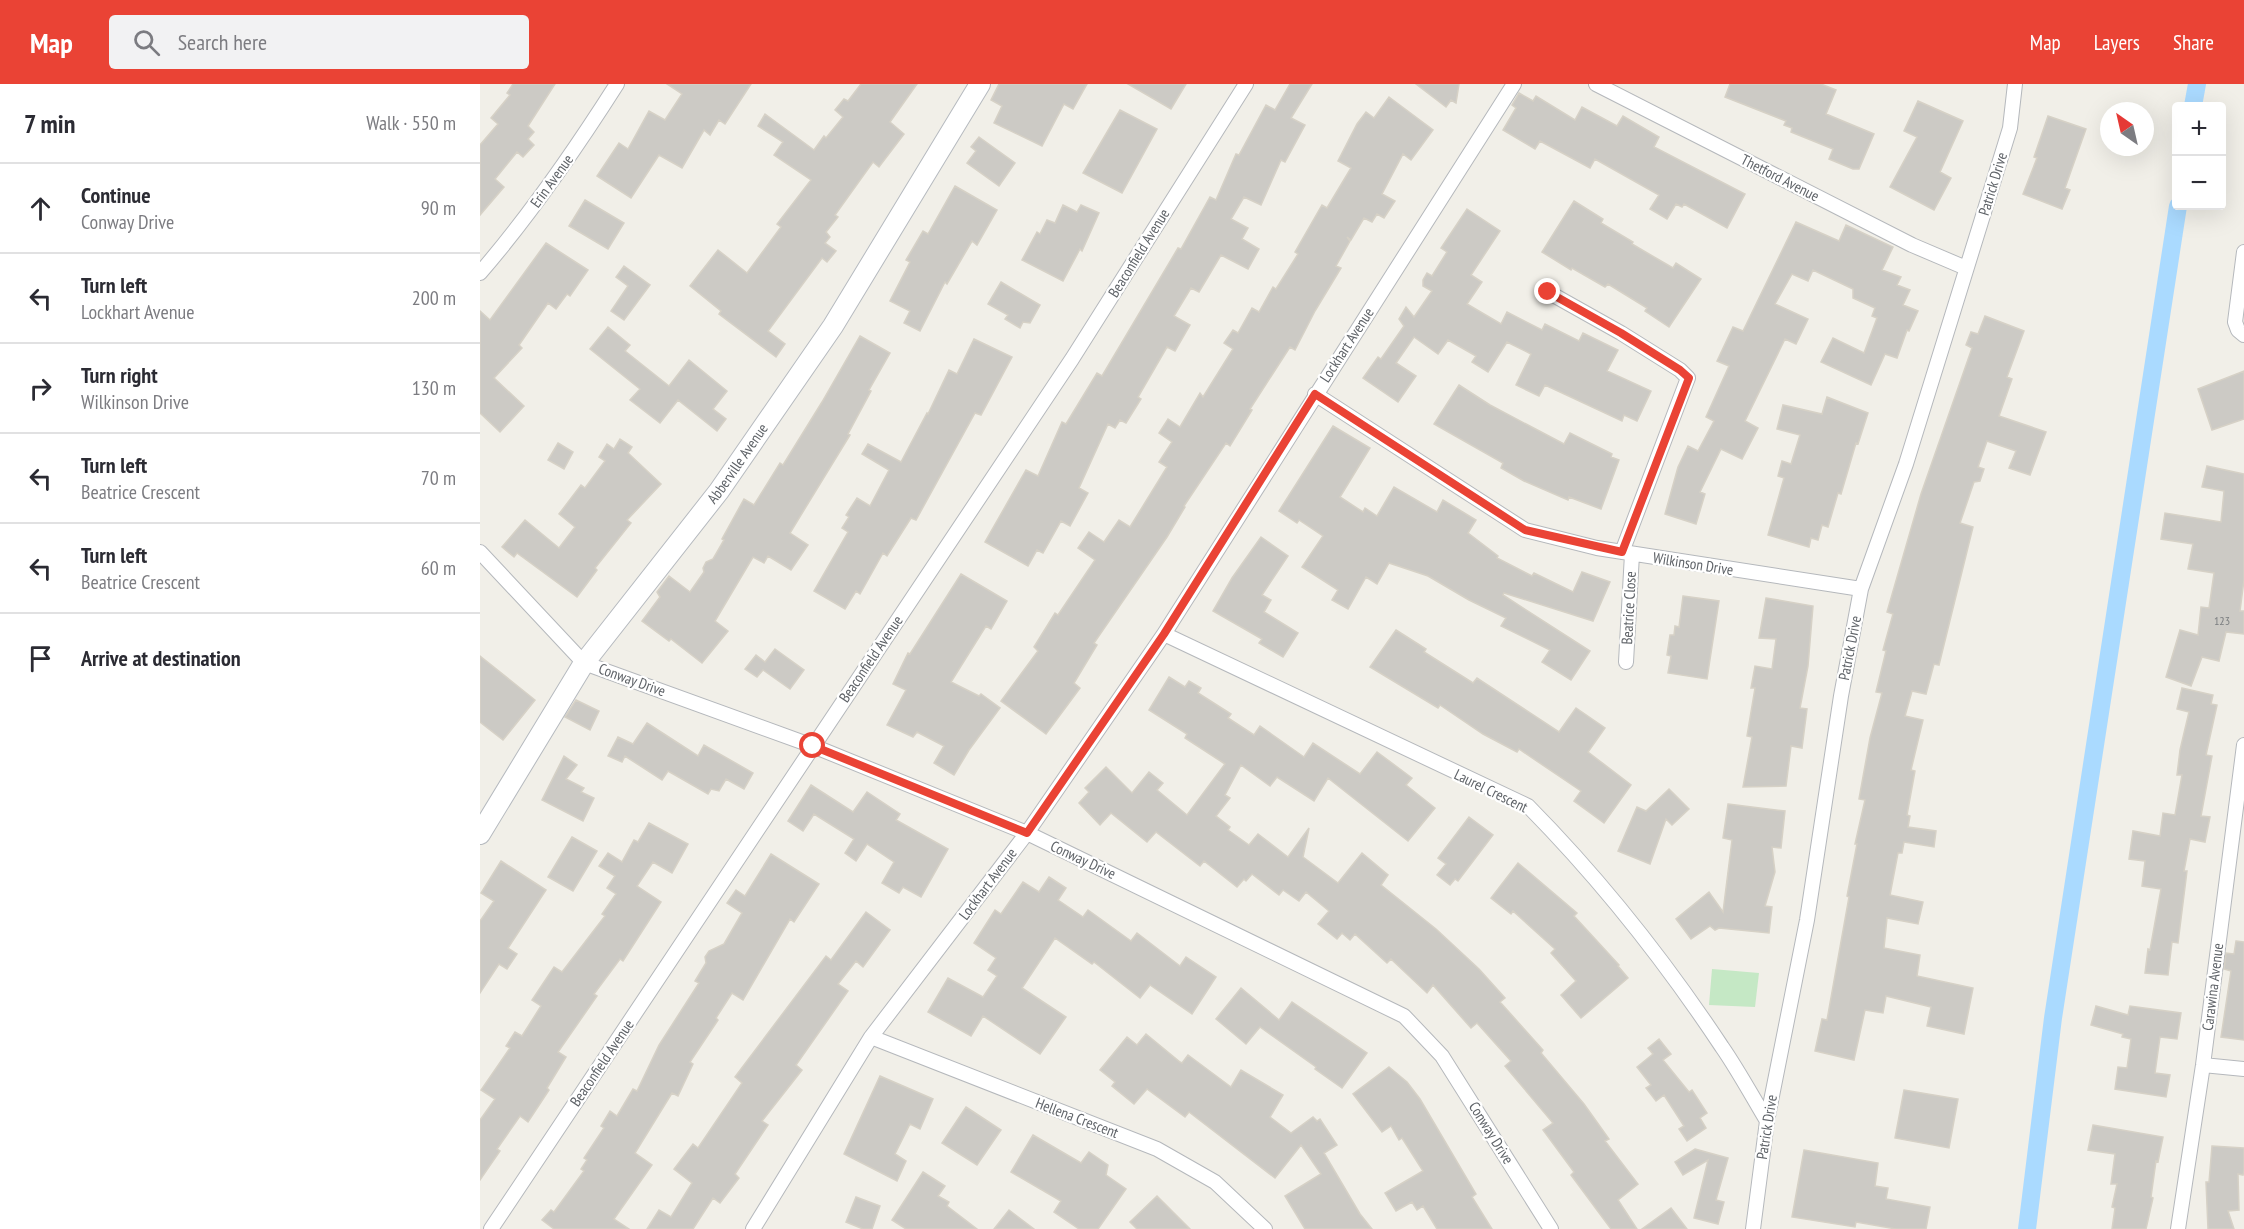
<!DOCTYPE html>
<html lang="en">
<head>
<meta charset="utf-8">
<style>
	:root { --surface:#fff; --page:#f2f2f3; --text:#2b2b33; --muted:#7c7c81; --line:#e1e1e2; --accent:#ea4335 }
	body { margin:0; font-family:"PT Sans Narrow",sans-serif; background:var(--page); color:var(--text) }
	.controls { position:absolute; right:18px; top:18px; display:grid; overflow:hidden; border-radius:6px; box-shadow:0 6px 24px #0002 }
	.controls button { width:54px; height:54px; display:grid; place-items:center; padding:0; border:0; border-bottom:2px solid var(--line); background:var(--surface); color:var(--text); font:30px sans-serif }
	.compass { position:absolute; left:1620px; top:18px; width:54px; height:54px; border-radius:50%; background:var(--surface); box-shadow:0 6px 24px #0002; rotate:326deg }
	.stop { position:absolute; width:18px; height:18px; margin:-14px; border:4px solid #ea4335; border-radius:50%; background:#fff }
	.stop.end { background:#ea4335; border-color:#fff; box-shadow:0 2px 6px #0008 }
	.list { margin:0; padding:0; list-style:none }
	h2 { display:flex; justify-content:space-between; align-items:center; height:78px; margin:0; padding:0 24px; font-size:26px }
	h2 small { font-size:20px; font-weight:400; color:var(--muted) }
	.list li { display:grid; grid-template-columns:39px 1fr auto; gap:18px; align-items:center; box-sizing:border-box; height:90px; padding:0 24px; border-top:2px solid var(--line) }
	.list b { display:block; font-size:22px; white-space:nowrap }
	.list p { margin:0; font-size:20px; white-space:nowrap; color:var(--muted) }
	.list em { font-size:20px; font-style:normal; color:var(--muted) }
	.icon { flex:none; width:33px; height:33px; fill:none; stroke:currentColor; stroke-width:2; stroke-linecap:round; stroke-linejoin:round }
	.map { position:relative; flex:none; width:1764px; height:1145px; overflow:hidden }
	header { display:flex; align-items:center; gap:36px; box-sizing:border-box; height:84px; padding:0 30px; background:var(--accent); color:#fff }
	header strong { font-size:28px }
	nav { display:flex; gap:33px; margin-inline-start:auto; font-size:21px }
	.search { width:420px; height:54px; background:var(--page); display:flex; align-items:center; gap:15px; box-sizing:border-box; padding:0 21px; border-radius:6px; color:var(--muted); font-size:22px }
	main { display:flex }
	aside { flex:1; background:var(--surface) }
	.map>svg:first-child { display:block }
</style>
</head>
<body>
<header>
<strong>Map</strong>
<div class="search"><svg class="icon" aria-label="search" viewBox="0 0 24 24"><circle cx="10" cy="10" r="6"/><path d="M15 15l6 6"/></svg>Search here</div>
<nav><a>Map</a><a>Layers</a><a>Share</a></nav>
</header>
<main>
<aside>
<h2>7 min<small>Walk · 550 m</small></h2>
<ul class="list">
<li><svg class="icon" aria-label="ahead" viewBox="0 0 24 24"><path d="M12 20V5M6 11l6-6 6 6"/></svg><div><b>Continue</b><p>Conway Drive</p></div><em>90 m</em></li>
<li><svg class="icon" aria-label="left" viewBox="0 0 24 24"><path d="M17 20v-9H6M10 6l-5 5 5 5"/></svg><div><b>Turn left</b><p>Lockhart Avenue</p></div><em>200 m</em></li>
<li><svg class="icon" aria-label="right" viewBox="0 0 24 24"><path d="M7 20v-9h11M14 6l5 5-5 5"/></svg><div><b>Turn right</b><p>Wilkinson Drive</p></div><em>130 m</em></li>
<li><svg class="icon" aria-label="left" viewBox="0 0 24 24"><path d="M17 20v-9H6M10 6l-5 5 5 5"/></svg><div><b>Turn left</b><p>Beatrice Crescent</p></div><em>70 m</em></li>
<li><svg class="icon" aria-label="left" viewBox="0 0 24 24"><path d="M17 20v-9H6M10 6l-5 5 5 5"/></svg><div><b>Turn left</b><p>Beatrice Crescent</p></div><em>60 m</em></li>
<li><svg class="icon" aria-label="arrive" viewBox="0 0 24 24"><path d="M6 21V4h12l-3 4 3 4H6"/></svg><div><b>Arrive at destination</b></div></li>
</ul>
</aside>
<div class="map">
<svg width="1764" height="1145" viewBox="0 0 1764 1145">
	<rect width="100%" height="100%" fill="#f1efe8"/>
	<!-- green -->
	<path fill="#c5e8c5" d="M1232,885L1279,889L1275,923L1229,921Z"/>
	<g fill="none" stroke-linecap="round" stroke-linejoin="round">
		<!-- canal -->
		<path stroke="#aadaff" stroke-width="18" d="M1713,22L1717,0
			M1547,1145L1573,934L1698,122"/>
	</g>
	<!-- building -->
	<path fill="#cccac5" stroke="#d6d1c6" stroke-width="1.5" d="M33,0H75L48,42L54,48L48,55L54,61L43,73L37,68L15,95L24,103L0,131V61L18,40L11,34L30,11L27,9Z
		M187,0H271L245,40L239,36L230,51L224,46L202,84L179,71L151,114L117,92L139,59L148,65L169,27L185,36L202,10Z
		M381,0H437L410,38L424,50L399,83L393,78L355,131L358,133L346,148L350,153L345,159L356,167L347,178L342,174L288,247L305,260L296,273L239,230L241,227L210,202L238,166L267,189L301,143L297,140L331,96L294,71L303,58L278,42L285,30L334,66L344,52L346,54L363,33L355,26L364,15L368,17Z
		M519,0H607L593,25L584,20L562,62L514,39L522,22L511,16Z
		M648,0H706L691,25Z
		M810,0H832L811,34L825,41L805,78L801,76L781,121L764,113L751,135L768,144L762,155L779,165L768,185L741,171L719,208L711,204L694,232L710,241L695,267L687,263L658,313L661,315L646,339L640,336L635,344L628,340L599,404L608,409L590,442L581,437L563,469L557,466L548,482L505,458L546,386L558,392L582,338L586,340L617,289L622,292L698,164L701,165L730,113L736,116L756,70L759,71L786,21L795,26Z
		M936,0H979L976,19L971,16L966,23Z
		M1250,0H1341L1356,6L1346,30L1394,50L1379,85H1373L1349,75L1353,65L1311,48L1312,44L1304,41L1306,37L1245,13Z
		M1039,9L1053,17L1056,12L1095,36L1102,23L1137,42L1143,32L1179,53L1174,63L1265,110L1247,144L1204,120L1202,123L1196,120L1187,135L1170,125L1179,111L1115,75L1110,84L1060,57L1055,65L1023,46L1036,24L1032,21Z
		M909,13L953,46L931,76L923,70L902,110L915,117L904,134L897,130L892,138L884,134L871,156L867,153L870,157L856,182L861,184L835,227L815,266L810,263L770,325L772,326L750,362L746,359L704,422L705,423L687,453L614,559L617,561L594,599L600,604L566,650L521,617L558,567L554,563L575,529L578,531L615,476L598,464L609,448L624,458L639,436L650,443L687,383L679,378L692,358L679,349L688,335L700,343L720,309L723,313L753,265L744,259L753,246L758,249L772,224L779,228L793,203L796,205L818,170L815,168L842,121L847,124L871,84L858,77L877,40L886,28L894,34Z
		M1438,17L1483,37L1460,88L1471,94L1454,126L1410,103L1437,53L1424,47Z
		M640,26L677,45L642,109L603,89Z
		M1568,32L1606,45L1585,104L1590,106L1582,125L1543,110L1557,74L1554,73Z
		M499,53L535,79L519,102L487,79L496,67L491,63Z
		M475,102L517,126L497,161L492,157L467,200L465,198L440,247L424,239L430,227L410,217L430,178L426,176L443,147L448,150Z
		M105,116L144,139L128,165L89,142Z
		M1094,117L1123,135L1121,139L1153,158L1152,160L1193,184L1196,179L1221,195L1189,243L1165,227L1167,224L1128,200L1125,203L1092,184L1091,186L1062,168Z
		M583,121L597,128L601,121L619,129L602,167L600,165L583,197L542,176L557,148L560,150L567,136L575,139Z
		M987,125L1020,147L991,191L1002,198L987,220L1021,240L1027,228L1062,246L1065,240L1099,257L1103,249L1138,266L1127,287L1171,307L1157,337L1144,331L1142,337L1065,301L1059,312L1036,301L1051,270L1027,258L1008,288L992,278L996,272L968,256L958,270L934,253L916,279L936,292L918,318L883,294L898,273L901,275L924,242L919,235L926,223L934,233L952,207L943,202V196L947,189L952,192L967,168L961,164Z
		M1316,138L1359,157L1366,141L1413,163L1402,186L1421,193L1417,201L1430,206L1423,221L1438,227L1429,247L1427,246L1417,274L1405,270L1391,301L1341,278L1353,254L1384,269L1397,234L1392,232L1395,224L1373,214V205L1333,186L1328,197L1312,190L1295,220L1328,235L1316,260L1305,255L1265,337L1278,344L1262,375L1241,365L1220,408L1225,410L1216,440L1185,430L1198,383L1208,362L1218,367L1234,337L1226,333L1249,282L1237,277L1253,243L1263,247Z
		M66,159L108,186L90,212L87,210L76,225L68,219L39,261L42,264L14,294L44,322L20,348L0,329V227L10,236Z
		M144,182L170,201L144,236L131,227L148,202L136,193Z
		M521,198L560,221L550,239L543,238L540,244L525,235L528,231L508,220Z
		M1505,232L1544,247L1527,293L1532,295L1519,332L1566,348L1550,391L1529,384L1536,367L1507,357L1498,383L1504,385L1500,397L1494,398L1480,439L1493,443L1459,581L1454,580L1446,610L1432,607L1425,632L1443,636L1431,686L1435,687L1427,731L1430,732L1428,743L1456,747L1454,763L1424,758L1422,769H1418L1410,811L1443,818L1438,840L1407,834L1404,864L1440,871L1437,892L1493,904L1484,950L1447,942L1451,923L1406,912L1403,929L1385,926L1374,976L1335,967L1342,935L1347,936L1369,813L1367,812L1377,760H1375L1385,716L1379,715L1390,654L1402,609L1396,608L1406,567L1403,566L1413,530L1407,528L1441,410L1492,264L1486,261L1491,248L1498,250Z
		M128,243L150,261L145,267L189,302L209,276L247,307L233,325L246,335L237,347L198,316L180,339L150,316L160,305L110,265Z
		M380,252L410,269L389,306L391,307L368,350L370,351L310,449L328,461L311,486L288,472L284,479L273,473L235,537L248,547L222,579L191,555L189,557L162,537L180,513L177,508L189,492L210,508L224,488L223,484L226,478L233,475L244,456L242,455L264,415L274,421L300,379L303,381L342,318Z
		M494,255L532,273L501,331L495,329L436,436L431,434L407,472L403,469L380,510L376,507L365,525L334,507L368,448L362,444L369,433L366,431L377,414L390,422L409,386L382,370L388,360L421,378L447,329L448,330L469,286L477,290Z
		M1764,287V335L1732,346L1718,305Z
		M979,301L1010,321L1084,360L1090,349L1132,370L1131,373L1139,376L1121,425L1089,413L1088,416L1044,397L1021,384L1023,379L954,340Z
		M1347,313L1388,329L1378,360L1376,359L1361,410L1358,409L1348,443L1342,441L1338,456L1331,454L1329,463L1288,451L1304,394L1298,392L1302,377L1311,380L1320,351L1297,345L1303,321L1342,330Z
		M853,342L890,364L860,413L883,428L885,424L897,432L914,403L957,428L963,416L996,436L988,449L1018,472L1017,474L1052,492L1054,489L1093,508L1102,488L1130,498L1113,537L1024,509L1023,511L1110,567L1091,596L1062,578L1070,566L1021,542L1026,534L989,516L948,492L909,479L897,500L886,493L868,525L852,516L858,506L822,483L843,452L819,436L817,439L799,427Z
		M140,355L152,363L148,369L181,400L147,436L151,439L115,484L117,486L97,513L37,469L34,473L22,463L45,436L79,464L95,443L79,430L101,401L105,404L125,377L119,373L127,360L134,365Z
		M78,359L93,368L84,385L68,376Z
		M1727,382L1764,390V496L1760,527H1764V550L1746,548L1739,577L1722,573L1711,602L1686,593L1700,546L1718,551L1721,523L1729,524L1734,489L1708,485L1713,460L1681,455L1685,429L1741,438L1744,407L1722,403Z
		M781,453L808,472L782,511L791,516L784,528L818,549L803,573L779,559L782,555L733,527L752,494Z
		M481,490L527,517L511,545L506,542L471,598L499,612L501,610L520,624L489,666L474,691L454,679L464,662L437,648L433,653L407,641L426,606L413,600L428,569L430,570Z
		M1203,512L1239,517L1227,595L1188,589L1191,572L1187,571L1190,551H1194L1195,542L1199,543Z
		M1286,514L1333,522L1328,582L1320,624L1327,625L1322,664L1311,662L1306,702L1263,703L1272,653L1267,652L1275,604H1271L1275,582L1292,585L1296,555L1279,554Z
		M916,546L946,565L944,568L993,599L997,594L1079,648L1096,624L1125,644L1108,668L1151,701L1124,739L1094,717L1101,707L1039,665L1037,668L1003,650L960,621L958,624L890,583Z
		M295,565L324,586L310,605L283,586L277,593L265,585L276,571L285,578Z
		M0,572L55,616L23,656L0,638Z
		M689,593L705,603L709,597L721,604L718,609L751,630L748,634L774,651L780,642L824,673L833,659L880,690L897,668L932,694L926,701L955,724L928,757L848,694L834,717L797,693L790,702L761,681L745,711L750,714L736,732L750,743L748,746L769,761L778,750L808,773L829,744L823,773L858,799L882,769L908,791L901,801L956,845L999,885L1025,914L1020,918L1063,966L1061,969L1104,1020L1129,1055L1125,1057L1158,1100L1138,1116L1157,1145H1131L1091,1091L1094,1088L1063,1046L1073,1039L1025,982L1031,977L997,939L991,944L953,901L947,909L911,875L907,879L875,850L870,856L862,849L857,855L838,840L849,827L826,808L819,817L803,806L799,811L772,790L766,797L764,795L757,803L724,777L720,782L676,748L667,758L631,729L620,741L599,719L609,708L605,704L626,683L652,709L669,688L683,699L677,706L707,731L745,680L705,654L707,650L669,626Z
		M1702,604L1733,611L1731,620L1737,621L1726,671L1732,672L1721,732L1730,733L1725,758L1710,755L1704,787H1707L1698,859L1692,858L1688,891L1665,889L1668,865L1670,866L1681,805L1662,802L1665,777L1649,775L1653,747L1680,752L1683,729L1695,731L1702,691H1697L1700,666L1709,628L1697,625Z
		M96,616L119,627L110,646L85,633Z
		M167,639L218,672L224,661L273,689L264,705L246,695L239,707L231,705L228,710L188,687L182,696L145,672L142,678L128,672L138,653L153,660Z
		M84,672L97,681L86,695L104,704L101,708L114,714L103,737L62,716Z
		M331,701L373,728L387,708L420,730L416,736L468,765L441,813L423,803L419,809L402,799L414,778L387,760L376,777L365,769L374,755L334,730L323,747L308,737Z
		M1189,705L1209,725L1192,741L1186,735L1170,780L1138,767L1157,723L1166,727Z
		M1248,720L1305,727L1301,764L1292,763L1295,788L1285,822L1292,823L1289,849L1239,844L1235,846L1230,842L1211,855L1196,835L1229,808L1243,828L1252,756L1243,754Z
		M989,733L1013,751L978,797L975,795L970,801L957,791L966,780L958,774Z
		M169,739L208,760L192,789L173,778L157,802L181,818L143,877L140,875L114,910L117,912L78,968L86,973L67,1004L69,1006L48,1038L40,1032L17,1065L20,1067L0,1096V1036L15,1015L1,1006L30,964L26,962L35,948L42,952L61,922L52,916L74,883L82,888L125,832L122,830L136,810L127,804L135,792L119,782L128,769L142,778L154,756L158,758Z
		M92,753L117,767L93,807L68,793Z
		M291,770L339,800L314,838L310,835L263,916L252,909L236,934L238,936L210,978L213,980L198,1012L192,1009L155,1069L172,1081L134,1135L149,1145H74L62,1136L71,1126L74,1128L104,1087L101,1085L107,1076L104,1074L124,1044L121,1042L130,1027L137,1032L153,1005L157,1007L179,961L219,899L215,897L226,879L225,873L229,867L244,860L262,829L247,819L256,806L265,812Z
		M21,777L66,806L28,864L37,870L27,885L19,880L0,909V837L14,817L1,809Z
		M1038,779L1097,829L1094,832L1139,881L1138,882L1148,894L1101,934L1081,911L1096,897L1071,869L1075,865L1033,827L1031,830L1011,814Z
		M569,793L586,804L578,816L603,833L608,826L651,857L657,849L700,882L706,873L736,893L712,930L670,901L660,914L614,878L612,880L575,854L542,904L586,933L560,970L503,932L491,952L448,928L468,894L503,913L517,892L508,886L516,874L494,859L515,826L521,830L543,798L559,808Z
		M386,828L410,846L383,883L376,877L358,900L368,907L316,981L322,986L282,1037L288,1041L255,1090L259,1094L240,1119L233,1114L213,1145H167L179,1126L191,1133L212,1099L194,1085L213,1060L218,1064L262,999L255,993L346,872L351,876Z
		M1756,857L1764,858V956L1741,953L1751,887L1744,885L1746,869L1754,870Z
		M761,904L799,936L812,918L887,969L862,1004L835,985L836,983L780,943L766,960L736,935Z
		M1616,922L1648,931L1650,922L1701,929L1697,955L1680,953L1675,989L1690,991L1686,1013L1635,1005L1638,983L1647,984L1651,955L1642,953L1643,950L1611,941Z
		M666,950L700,978L702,979L708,971L751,1003L761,986L803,1011L790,1033L811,1049L833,1033L837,1037L840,1035L857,1061L844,1069L880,1130L892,1145H825L805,1112L841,1090L821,1061L795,1094L709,1028L705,1033L667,1005L654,1020L632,1002L635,998L620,986L647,953L657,961Z
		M1179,955L1191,970L1183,976L1209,1008L1212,1006L1227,1029L1220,1034L1226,1044L1207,1057L1199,1045L1204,1042L1184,1011L1176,1017L1166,1004L1171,1001L1157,983L1173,970L1168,964Z
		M909,983L927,998L940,1015L996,1110L992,1113L1012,1145H957L943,1122L937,1126L932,1118L916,1127L905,1109L943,1087L922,1054L919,1056L911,1042L902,1048L873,1010Z
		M400,992L453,1015L440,1045L430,1040L415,1070L426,1077L417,1097L364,1070Z
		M1424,1006L1478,1015L1469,1064L1415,1054Z
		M486,1023L521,1046L497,1081L462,1059Z
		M1613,1041L1683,1053L1678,1078L1676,1077L1671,1113L1673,1114L1666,1145H1632L1635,1124L1632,1123L1637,1100H1631L1635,1070L1608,1066Z
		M553,1051L601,1079L609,1068L628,1081L626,1091L646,1105L618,1145H599L574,1128L581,1117L531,1088Z
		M1732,1062L1764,1064V1087L1763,1091L1758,1090L1759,1126L1748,1127L1754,1145H1728L1726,1098H1729Z
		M1215,1065L1248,1074L1236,1116L1244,1118L1238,1140L1214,1134L1228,1076L1203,1091L1195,1078Z
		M1324,1066L1398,1079L1395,1102L1408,1104L1406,1115L1450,1123L1446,1145H1416L1376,1138L1375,1143L1312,1133Z
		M443,1088L465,1102L458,1112L469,1118L467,1122L497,1145H426L412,1136Z
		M677,1112L710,1145H657L650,1138Z
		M376,1113L400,1122L392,1145H383L366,1138Z
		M1191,1124L1207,1145H1162Z
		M529,1126L554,1145H514Z"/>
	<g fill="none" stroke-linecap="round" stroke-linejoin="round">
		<defs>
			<path id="street" d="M1116,0L1432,161L1486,184
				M1764,168L1755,238L1758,246L1764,251
				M0,189C51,130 95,66 137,0
				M1068,208L1141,249L1200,286L1208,294L1142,468
				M835,310L1045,446L1117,464L1381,505
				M0,468L104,579L333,662L547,749L924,932L962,972L1071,1145
				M684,550L1048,722C1120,795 1185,877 1242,963C1258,986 1272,1012 1287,1037
				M1146,578L1152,470
				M391,953L677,1065L735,1098L785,1145
				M1723,981L1764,985
				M11,1145L592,275L766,0
				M273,1145L391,953L547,749L684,550L1034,0
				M1273,1145L1287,1037L1327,836L1361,612L1381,505L1426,380L1501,138L1530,44L1535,0
				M1698,1145L1723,981L1764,661"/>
			<g id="secondary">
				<path id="s1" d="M0,750L104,579L239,407L353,242L500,0"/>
			</g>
		</defs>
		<!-- street casing -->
		<use href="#street" stroke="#b5b8bc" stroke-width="16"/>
		<!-- secondary casing -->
		<use href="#secondary" stroke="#b6babf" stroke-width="22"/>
		<!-- street -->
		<use href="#street" stroke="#fff" stroke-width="14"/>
		<!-- secondary -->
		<use href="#secondary" stroke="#fff" stroke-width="20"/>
	</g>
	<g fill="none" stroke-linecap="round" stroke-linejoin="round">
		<!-- route -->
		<path stroke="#ea4335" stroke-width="8" d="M333,662L547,749L684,550L835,310L1045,446L1142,468L1209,294L1200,286L1141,249L1068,208"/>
	</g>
	<g text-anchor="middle" stroke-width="4.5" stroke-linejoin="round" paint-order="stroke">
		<!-- number labels -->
		<g font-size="12" fill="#7a7d7f">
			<text x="1742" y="541">123</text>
		</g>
		<!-- street labels -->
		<g font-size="15" fill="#5f6368" stroke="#fff">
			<text transform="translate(1300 94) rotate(27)" y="5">Thetford Avenue</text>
			<text transform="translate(72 97) rotate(-54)" y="5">Erin Avenue</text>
			<text transform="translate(1513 100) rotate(-73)" y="5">Patrick Drive</text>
			<text transform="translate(659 169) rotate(-58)" y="5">Beaconfield Avenue</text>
			<text transform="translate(867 261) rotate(-57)" y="5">Lockhart Avenue</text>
			<text dy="5" stroke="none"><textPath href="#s1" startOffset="452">Abberville Avenue</textPath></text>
			<text transform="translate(1213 480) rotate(9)" y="5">Wilkinson Drive</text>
			<text transform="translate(1149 524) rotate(-87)" y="5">Beatrice Close</text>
			<text transform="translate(1370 564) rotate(-79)" y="5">Patrick Drive</text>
			<text transform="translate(391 575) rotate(-56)" y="5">Beaconfield Avenue</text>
			<text transform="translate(152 596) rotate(20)" y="5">Conway Drive</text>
			<text transform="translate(1011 707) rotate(26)" y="5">Laurel Crescent</text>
			<text transform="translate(603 776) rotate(25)" y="5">Conway Drive</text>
			<text transform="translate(508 800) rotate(-53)" y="5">Lockhart Avenue</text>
			<text transform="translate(1733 903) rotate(-83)" y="5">Carawina Avenue</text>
			<text transform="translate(122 979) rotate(-56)" y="5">Beaconfield Avenue</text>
			<text transform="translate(597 1034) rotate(21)" y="5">Hellena Crescent</text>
			<text transform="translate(1287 1043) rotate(-81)" y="5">Patrick Drive</text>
			<text transform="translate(1011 1049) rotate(58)" y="5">Conway Drive</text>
		</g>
	</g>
</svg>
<div class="controls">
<button>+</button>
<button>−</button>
</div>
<svg class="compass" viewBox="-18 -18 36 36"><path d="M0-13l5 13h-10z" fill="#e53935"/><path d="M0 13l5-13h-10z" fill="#7c7c81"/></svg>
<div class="stop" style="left:333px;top:662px"></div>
<div class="stop end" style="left:1068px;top:208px"></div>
</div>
</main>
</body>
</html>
